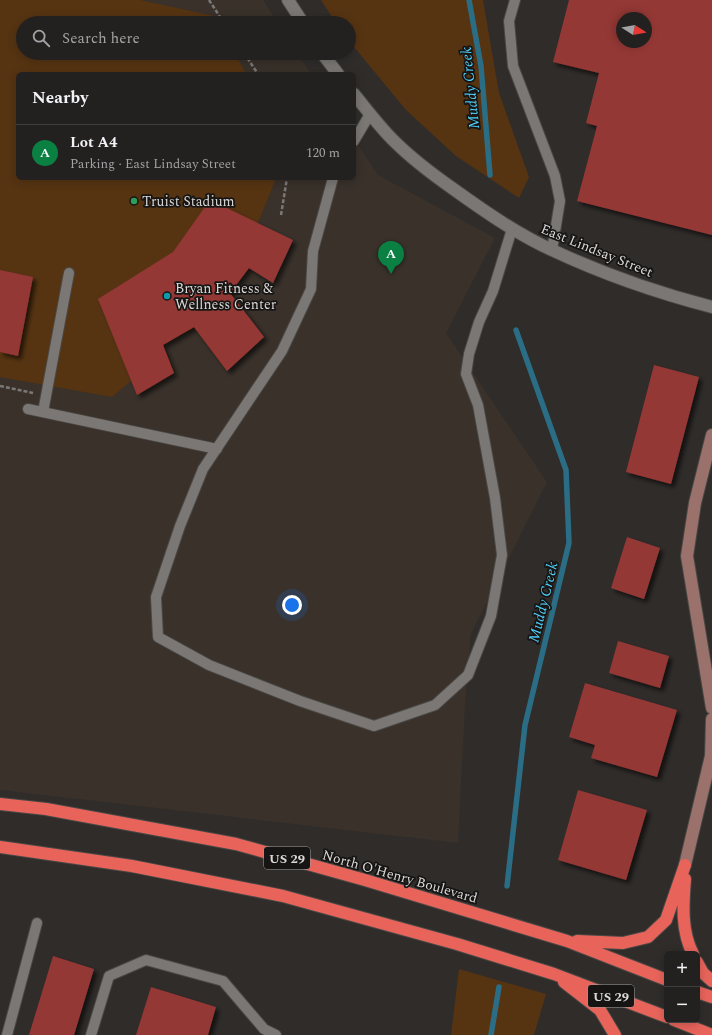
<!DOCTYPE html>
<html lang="en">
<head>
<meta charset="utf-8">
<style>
	:root { --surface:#232120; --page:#2f2e2d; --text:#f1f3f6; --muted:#a3a3a5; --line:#403e3e; --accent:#0b8043 }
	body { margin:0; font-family:Spectral,serif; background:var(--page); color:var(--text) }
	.controls { position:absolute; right:12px; bottom:12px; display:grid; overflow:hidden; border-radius:6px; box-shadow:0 2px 10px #0003 }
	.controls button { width:36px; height:36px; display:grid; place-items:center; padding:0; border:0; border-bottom:1px solid var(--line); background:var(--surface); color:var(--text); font:20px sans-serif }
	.compass { position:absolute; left:616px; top:12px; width:36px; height:36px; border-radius:50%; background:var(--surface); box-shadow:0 2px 10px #0003; rotate:101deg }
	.you { position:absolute; left:292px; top:605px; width:14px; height:14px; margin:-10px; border:3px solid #fff; border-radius:50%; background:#1a73e8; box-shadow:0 0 0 6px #1a73e833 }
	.badge { display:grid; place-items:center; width:26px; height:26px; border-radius:50%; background:var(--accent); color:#fff; font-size:13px; font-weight:700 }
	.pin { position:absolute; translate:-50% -33px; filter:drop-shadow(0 1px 2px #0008) }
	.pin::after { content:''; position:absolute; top:21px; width:14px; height:12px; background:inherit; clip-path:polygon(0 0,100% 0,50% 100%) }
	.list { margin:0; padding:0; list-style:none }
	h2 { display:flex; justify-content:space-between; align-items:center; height:52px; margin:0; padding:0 16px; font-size:17px }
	h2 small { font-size:13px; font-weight:400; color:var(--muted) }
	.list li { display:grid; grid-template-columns:26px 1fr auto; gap:12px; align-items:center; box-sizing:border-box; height:56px; padding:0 16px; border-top:1px solid var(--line) }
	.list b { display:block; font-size:15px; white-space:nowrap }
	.list p { margin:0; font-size:13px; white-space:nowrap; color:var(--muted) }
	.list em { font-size:13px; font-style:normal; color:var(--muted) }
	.icon { flex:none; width:22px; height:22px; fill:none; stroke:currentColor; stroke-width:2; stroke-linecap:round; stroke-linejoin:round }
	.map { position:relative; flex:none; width:712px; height:1035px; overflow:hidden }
	.search { position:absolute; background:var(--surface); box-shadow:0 2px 10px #0003; left:16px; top:16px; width:340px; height:44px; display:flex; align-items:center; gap:10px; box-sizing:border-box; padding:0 14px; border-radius:22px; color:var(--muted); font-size:15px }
	.panel { position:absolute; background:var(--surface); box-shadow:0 2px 10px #0003; left:16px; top:72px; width:340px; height:108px; border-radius:6px }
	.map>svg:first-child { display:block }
</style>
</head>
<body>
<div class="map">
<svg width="712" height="1035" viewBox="0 0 712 1035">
	<defs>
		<filter id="shadow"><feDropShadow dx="3.5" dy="3.5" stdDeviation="2" flood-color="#0009"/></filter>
	</defs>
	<rect width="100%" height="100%" fill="#2f2c2a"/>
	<!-- built -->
	<path fill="#39312a" d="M0,0H263L278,23H23V53H297L311,74H18V178H354V139L378,175L495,238L446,333L547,482L471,634L465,705L458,843L0,790Z"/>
	<!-- green -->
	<path fill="#563412" d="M0,0H140L214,16L218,23H23V53H235L246,74H18V178H276L258,223L249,268L230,293L264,337L227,371L194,328L163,345L174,373L137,395L131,381L112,397L0,377Z
		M321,0H483L499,93L529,177L519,198L456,156L406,110L349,41V23H336Z
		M459,969L546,994L534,1035H451Z"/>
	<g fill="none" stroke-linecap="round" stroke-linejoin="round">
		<!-- stream -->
		<path stroke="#2a6d84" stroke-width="5.5" d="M469,0L481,66L490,175
			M507,886L525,725L569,543L566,470L516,330
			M491,1035L499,987"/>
	</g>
	<!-- building -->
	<path fill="#943736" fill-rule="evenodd" filter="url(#shadow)" d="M569,0H712V235L577,201L597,126L586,123L599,73L553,62ZM622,18H646V42H622Z
		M210,200L293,240L273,283L249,268L230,293L264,337L227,371L194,327L163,345L174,373L137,395L98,299L173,252Z
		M0,270L33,277L18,356L0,352Z
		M654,365L699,377L671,484L626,472Z
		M627,537L660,548L644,599L611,588Z
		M618,641L669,656L660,688L609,673Z
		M585,683L677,710L657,777L591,758L595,745L569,737Z
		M578,790L647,810L626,880L558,860Z
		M53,956L94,969L74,1035H29Z
		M151,987L216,1007L208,1035H136Z"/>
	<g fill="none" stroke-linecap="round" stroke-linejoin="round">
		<defs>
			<path id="service" d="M515,0L509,21L513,66L555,176L560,201L552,250
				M354,141L370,114
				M333,178L313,251L311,289L282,351L203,469L180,526L156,597L158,637L209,665L300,701L374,726L435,705L468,675L491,616L502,555L495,498L478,405L466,374L469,354L479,322L493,291L512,229
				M28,409L217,449
				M43,412L69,273
				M7,1035L37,923
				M91,1035L109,976L146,960L223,981L264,1029L276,1035"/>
			<path id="tertiary" d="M288,0L303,23
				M322,53L338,74
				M354,94C367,110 379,126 393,140C411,158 432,174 452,188C484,211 517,234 552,250C603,274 658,293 712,307"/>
			<path id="secondary" d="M712,435L695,503L687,556L712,708
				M685,865L711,756L712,719"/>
			<path id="motorway" d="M0,804L46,809L236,844L365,880L567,941L667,980
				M0,847L132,866L283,896L457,944L554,974L667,1017
				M685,879C683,904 681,931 693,954
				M577,941L623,943L648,937L666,920L685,865
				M697,962L703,973L712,981
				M564,982L600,1010L615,1035
				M697,992L712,997
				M674,1020L712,1035"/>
		</defs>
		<!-- service casing -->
		<use href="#service" stroke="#4a4845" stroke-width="12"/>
		<!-- tertiary casing -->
		<use href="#tertiary" stroke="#4a4845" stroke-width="14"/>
		<!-- secondary casing -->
		<use href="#secondary" stroke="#4a4845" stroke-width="14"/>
		<!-- motorway casing -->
		<use href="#motorway" stroke="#4a4845" stroke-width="14"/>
		<!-- path -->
		<path stroke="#7b7876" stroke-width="2.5" stroke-dasharray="4 2" stroke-linecap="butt" d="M209,0L224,23
			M244,53L258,74
			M281,215L287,178
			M0,386L33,393"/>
		<!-- service -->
		<use href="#service" stroke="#7a7774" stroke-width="10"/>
		<!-- tertiary -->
		<use href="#tertiary" stroke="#7a7774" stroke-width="12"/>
		<!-- secondary -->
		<use href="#secondary" stroke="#9b716c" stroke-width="12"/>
		<!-- motorway -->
		<use href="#motorway" stroke="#e8645b" stroke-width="12"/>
	</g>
	<!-- markers -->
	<circle fill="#2e9e5b" stroke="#161514" stroke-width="1.5" cx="134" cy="201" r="4"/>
	<circle fill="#0f9aa8" stroke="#161514" stroke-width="1.5" cx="167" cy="296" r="4"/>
	<g text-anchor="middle" stroke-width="3.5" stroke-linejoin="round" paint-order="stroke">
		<!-- shield labels -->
		<g fill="#161514" stroke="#9f9e9c" stroke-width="1">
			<rect x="264" y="847" width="46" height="22" rx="3"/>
			<rect x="588" y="985" width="46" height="22" rx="3"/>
		</g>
		<g font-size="13" font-weight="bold" fill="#dad8d6">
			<text x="287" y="863">US 29</text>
			<text x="611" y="1001">US 29</text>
		</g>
		<!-- poi labels -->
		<g font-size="14" fill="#dad8d6" stroke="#161514" text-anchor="start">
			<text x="142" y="206">Truist Stadium</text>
			<text x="175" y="293">Bryan Fitness &amp;<tspan x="175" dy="16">Wellness Center</tspan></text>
		</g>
		<!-- street labels -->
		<g font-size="14" fill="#dad8d6" stroke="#161514">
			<text transform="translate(597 250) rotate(22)" y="5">East Lindsay Street</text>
			<text transform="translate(400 876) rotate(16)" y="5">North O'Henry Boulevard</text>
		</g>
		<!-- water labels -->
		<g font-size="15" font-style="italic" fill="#51cffa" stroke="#161514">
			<text transform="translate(470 88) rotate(-96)" y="5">Muddy Creek</text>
			<text transform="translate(543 602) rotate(-76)" y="5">Muddy Creek</text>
		</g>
	</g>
</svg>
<div class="controls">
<button>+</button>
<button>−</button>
</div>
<svg class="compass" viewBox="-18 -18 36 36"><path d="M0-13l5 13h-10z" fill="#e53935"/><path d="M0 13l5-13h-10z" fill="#a3a3a5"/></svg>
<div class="you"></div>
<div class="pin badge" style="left:391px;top:274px">A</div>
<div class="search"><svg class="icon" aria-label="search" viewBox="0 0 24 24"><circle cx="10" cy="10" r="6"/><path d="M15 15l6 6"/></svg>Search here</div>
<section class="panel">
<h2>Nearby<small></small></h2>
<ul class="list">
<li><span class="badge">A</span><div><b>Lot A4</b><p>Parking · East Lindsay Street</p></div><em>120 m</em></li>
</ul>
</section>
</div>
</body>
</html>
